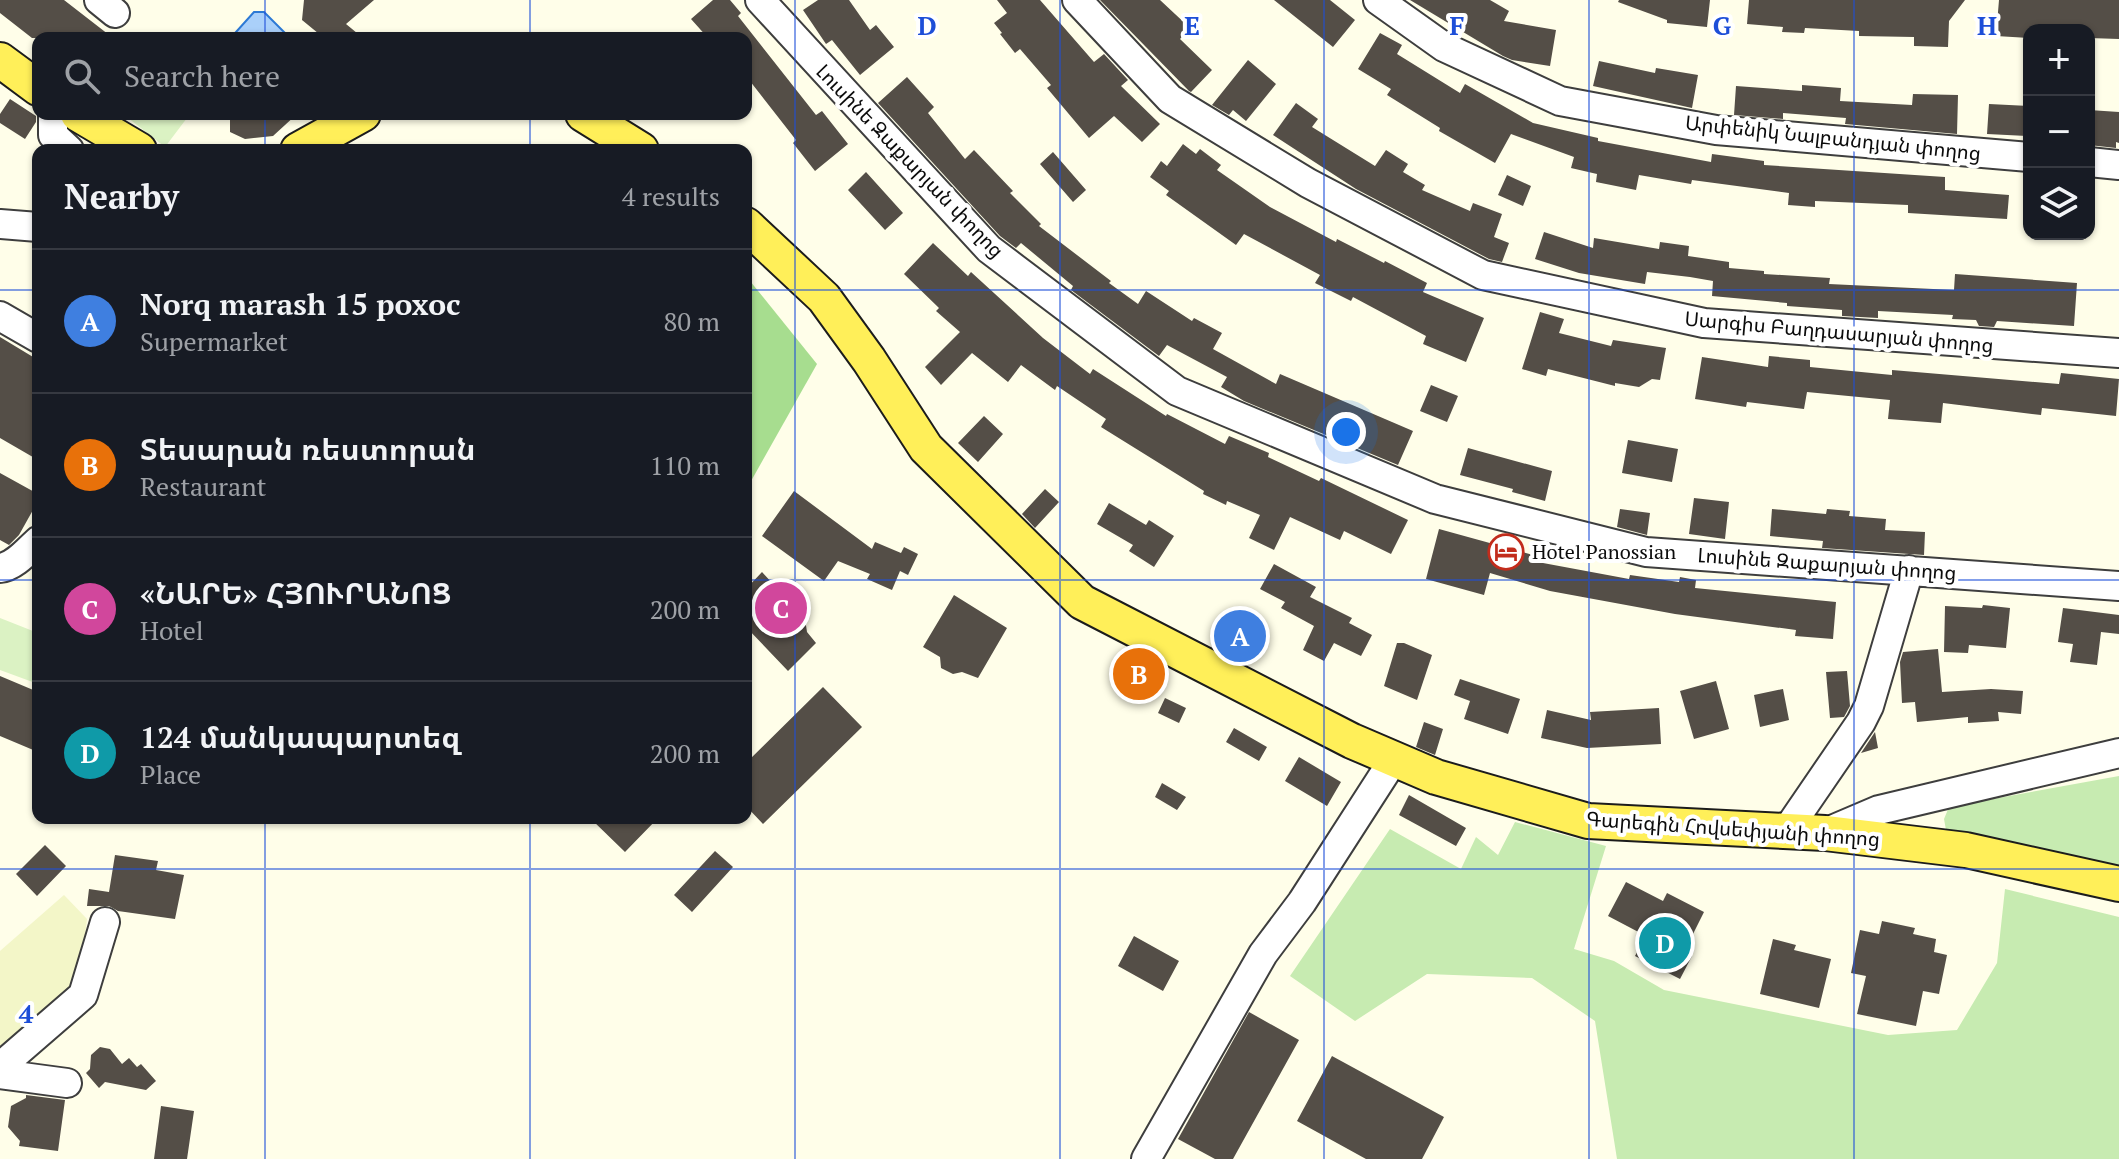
<!DOCTYPE html>
<html lang="en">
<head>
<meta charset="utf-8">
<style>
	:root { --surface:#171b24; --page:#20242c; --text:#f1f3f6; --muted:#9ea1a6; --line:#363941; --accent:#c22c1c }
	body { margin:0; font-family:"PT Serif","Noto Sans Armenian",serif; background:var(--page); color:var(--text) }
	.controls { position:absolute; right:24px; top:24px; display:grid; overflow:hidden; border-radius:16px; box-shadow:0 2px 6px #0004 }
	.controls button { width:72px; height:72px; display:grid; place-items:center; padding:0; border:0; border-bottom:2px solid var(--line); background:var(--surface); color:var(--text); font:40px sans-serif }
	.you { position:absolute; left:1346px; top:432px; width:28px; height:28px; margin:-20px; border:6px solid #fff; border-radius:50%; background:#1a73e8; box-shadow:0 0 0 12px #1a73e833 }
	.badge { display:grid; place-items:center; width:52px; height:52px; border-radius:50%; background:var(--accent); color:#fff; font-size:26px; font-weight:700 }
	.pin { position:absolute; translate:-50% -50%; border:4px solid #fff; box-shadow:0 2px 8px #0006 }
	.list { margin:0; padding:0; list-style:none }
	h2 { display:flex; justify-content:space-between; align-items:center; height:104px; margin:0; padding:0 32px; font-size:34px }
	h2 small { font-size:26px; font-weight:400; color:var(--muted) }
	.list li { display:grid; grid-template-columns:52px 1fr auto; gap:24px; align-items:center; box-sizing:border-box; height:144px; padding:0 32px; border-top:2px solid var(--line) }
	.list b { display:block; font-size:30px; white-space:nowrap }
	.list p { margin:0; font-size:26px; white-space:nowrap; color:var(--muted) }
	.list em { font-size:26px; font-style:normal; color:var(--muted) }
	.icon { flex:none; width:44px; height:44px; fill:none; stroke:currentColor; stroke-width:2; stroke-linecap:round; stroke-linejoin:round }
	.map { position:relative; flex:none; width:2119px; height:1159px; overflow:hidden }
	.search { position:absolute; background:var(--surface); box-shadow:0 2px 6px #0004; left:32px; top:32px; width:720px; height:88px; display:flex; align-items:center; gap:20px; box-sizing:border-box; padding:0 28px; border-radius:16px; color:var(--muted); font-size:30px }
	.panel { position:absolute; background:var(--surface); box-shadow:0 2px 6px #0004; left:32px; top:144px; width:720px; height:680px; border-radius:16px }
	.map>svg:first-child { display:block }
</style>
</head>
<body>
<div class="map">
<svg width="2119" height="1159" viewBox="0 0 2119 1159">
	<rect width="100%" height="100%" fill="#fffee9"/>
	<!-- farmland -->
	<path fill="#f3f6c8" d="M64,895L87,919L80,979L0,1058V951Z"/>
	<!-- green -->
	<path fill="#c7ebb1" d="M2119,776V869L1946,830L1944,819L1949,807Z
		M1515,822L1606,846L1574,949L1614,961L1664,990L1888,1035L1957,1030L1997,963L2005,889L2119,917V1159H1617L1595,1021L1532,978L1427,974L1355,1021L1290,976L1390,829L1461,869L1476,837L1498,855Z"/>
	<!-- forest -->
	<path fill="#a7dd8f" d="M746,276L817,364L746,490Z"/>
	<!-- pitch -->
	<path fill="#dbf2c3" d="M123,114H190L165,147Z
		M0,618L38,633V684L0,670Z"/>
	<!-- water -->
	<path fill="#aad0fa" stroke="#2d79d5" stroke-width="2" d="M254,12H264L290,38H242L236,32Z"/>
	<!-- building -->
	<path fill="#544e47" d="M0,0H64L113,38H32L0,13Z
		M304,0H374L346,24L363,38H324L302,20Z
		M713,0H730L741,13L738,16L816,115L822,111L848,144L815,171L793,143L796,140L746,76V38H708L691,19Z
		M818,0H849L870,30L876,25L894,47L860,75L832,40L826,44L803,10Z
		M997,0H1040L1094,62L1104,54L1128,80L1121,86L1160,124L1142,142L1114,116L1089,138L1047,88L1051,85L1020,49L1015,53L1000,34L1002,33L994,23L1007,13Z
		M1100,0H1160L1190,28L1180,39L1212,70L1191,92L1189,91Z
		M1274,0H1330L1355,20L1333,47Z
		M1410,0H1490L1509,11L1504,21L1556,30L1550,66L1512,60L1503,56Z
		M1619,0H1710L1707,27L1667,23V20L1618,2Z
		M1749,0H1965L1949,21L1948,47L1914,46V37L1859,36V31L1805,28L1804,33L1782,32L1783,27L1747,24Z
		M1999,0H2119V39L2089,38V30H2029V38L1996,36Z
		M1380,33L1402,45L1397,54L1460,93L1465,84L1533,123L1598,138V141L1711,162L1712,154L1764,161V165L1945,177V190L2009,195L2007,219L1908,213V205L1815,201V207L1788,205L1789,193L1692,180L1691,184L1639,175L1636,190L1596,182L1597,174L1571,168L1574,157L1511,134L1495,163L1439,131L1440,128L1387,95L1391,89L1358,69Z
		M1248,60L1276,84L1246,121L1233,110L1229,115L1212,105Z
		M1599,61L1655,73L1656,68L1698,75L1692,108L1593,86Z
		M907,77L934,107L928,113L965,159L974,150L1013,191L1010,193L1041,224L1039,226L1111,281L1109,283L1138,304L1146,291L1192,321L1194,318L1222,333L1213,349L1276,384L1280,374L1413,431L1398,465L1244,401L1221,387L1227,377L1167,345L1159,356L1071,290L1073,286L1021,243L1016,248L1000,236L878,103Z
		M1802,85L1841,88L1840,101L1912,105L1913,94L1958,95L1957,134L1845,124L1846,118L1783,113V119L1734,115L1736,86L1802,91Z
		M10,99L36,116V122L25,139L0,123V114Z
		M1296,103L1318,119L1312,127L1375,166L1386,150L1408,164L1403,172L1425,185L1422,190L1470,211L1473,203L1502,214L1494,237L1509,243L1502,262L1489,259L1356,189L1273,135Z
		M1989,104L2029,106L2027,136L1987,134Z
		M2089,110L2119,112V143L2116,142V148L2089,145Z
		M230,114H297L273,136L245,139L230,132Z
		M1183,144L1196,154L1200,149L1221,165L1217,170L1270,207L1336,242L1337,239L1384,263L1385,261L1427,283L1423,292L1484,318L1466,362L1423,344L1426,336L1353,297L1351,301L1315,283L1320,275L1244,234L1236,245L1166,195L1169,191L1150,177L1161,161L1167,166Z
		M1053,152L1086,190L1073,202L1040,164Z
		M866,172L903,213L885,230L848,190Z
		M1507,175L1531,186L1523,206L1498,195Z
		M1544,232L1593,248L1594,238L1659,249L1660,242L1689,246L1688,256L1729,262V268L1764,271V274L1830,278L1829,284L1954,290L1955,274L2077,283L2074,326L1997,321L1994,327L1979,326L1976,320L1952,319L1953,315L1878,311V318L1842,316V310L1787,306V303L1712,296L1713,281L1690,277L1647,272L1645,284L1579,273L1535,259Z
		M933,243L968,276L971,272L1043,338L1090,374L1093,369L1166,416L1167,414L1225,444L1229,436L1269,453L1268,457L1319,481L1321,478L1408,520L1391,554L1344,531L1340,540L1290,517L1274,550L1249,538L1260,515L1227,501L1226,505L1203,494L1204,491L1101,427L1106,419L1057,386L1055,390L1021,365L1008,382L972,353L941,385L925,367L960,332L936,311L939,308L904,274Z
		M1540,312L1564,319L1559,333L1611,346L1613,340L1666,348L1660,380L1652,379L1639,387L1615,383V386L1548,369L1546,376L1522,369Z
		M0,337L38,360V460L0,438Z
		M1769,356L1810,360V367L1892,375V370L2059,384L2061,373L2119,379L2116,416L2042,408L2041,415L1943,403L1941,423L1888,419L1890,400L1807,392L1804,409L1747,402L1746,407L1695,399L1702,357L1768,367Z
		M1431,385L1458,396L1447,422L1420,411Z
		M984,416L1003,434L978,462L958,443Z
		M1628,440L1678,449L1672,482L1622,473Z
		M1468,448L1552,471L1545,501L1512,492L1513,489L1460,475Z
		M0,473L38,494V501L19,535L9,545L0,540Z
		M1045,489L1059,502L1035,528L1022,514Z
		M794,491L872,549L875,542L901,553L904,547L918,554L908,575L900,571L892,590L867,579L870,574L838,561L824,581L762,536Z
		M1694,498L1729,502L1725,539L1689,534Z
		M1109,503L1146,525L1149,520L1174,536L1154,567L1129,551L1133,545L1097,524Z
		M1620,509L1650,513L1647,535L1617,527Z
		M1772,509L1826,514L1827,509L1850,511L1849,516L1886,519L1885,530L1925,532L1924,555L1822,548L1823,541L1770,536Z
		M1439,529L1544,558L1543,563L1629,579L1630,575L1679,582L1680,577L1696,580L1695,588L1836,602L1833,639L1795,636L1796,630L1675,614L1550,591L1490,573L1484,595L1426,579Z
		M1274,564L1316,587L1310,597L1352,618L1349,623L1372,635L1361,656L1334,643L1324,661L1303,650L1314,626L1281,608L1285,602L1260,589Z
		M762,572L805,619L807,632L816,643L788,671L746,627V589Z
		M954,595L1007,628L978,678L962,672L953,674L941,668L940,657L923,647Z
		M1983,605L2010,608L2006,648L1969,645L1968,653L1944,652L1945,606L1982,608Z
		M2063,608L2119,615V634L2101,632L2097,665L2070,662L2073,644L2058,642Z
		M1230,641L1254,653L1248,665L1224,652Z
		M1397,643H1404L1432,655L1417,700L1384,686Z
		M1938,649L1942,692L1991,689L2023,691L2021,714L1998,712L1999,721L1968,723V717L1917,722L1915,702L1902,703L1900,662L1903,652Z
		M1847,671L1850,706L1844,717L1830,718L1826,672Z
		M0,676L38,692V752L0,736Z
		M1460,679L1520,699L1508,734L1464,719L1470,701L1454,695Z
		M1716,681L1729,729L1694,739L1680,691Z
		M823,687L862,727L763,824L746,806V763Z
		M1783,689L1789,720L1760,727L1754,695Z
		M1165,698L1186,708L1179,723L1158,713Z
		M1659,708L1661,744L1587,748L1541,738L1547,710L1591,720L1590,712Z
		M1424,722L1443,729L1435,755L1416,747Z
		M1234,728L1267,747L1259,761L1226,742Z
		M1875,732L1878,748L1861,753Z
		M1299,757L1341,782L1327,806L1285,781Z
		M1162,783L1186,797L1177,810L1155,797Z
		M1409,795L1466,828L1456,846L1399,815Z
		M590,818H658L625,852Z
		M45,845L66,866L37,896L16,874Z
		M715,851L733,867L692,912L674,895Z
		M115,855L158,861L156,870L184,875L175,919L118,911L109,906H87L89,889L109,892Z
		M1626,882L1663,901L1667,893L1704,912L1684,952L1692,956L1680,979L1635,956L1646,936L1608,916Z
		M1882,921L1915,928L1913,934L1936,939L1934,952L1947,955L1939,994L1923,991L1916,1026L1857,1014L1866,976L1851,973L1860,930L1879,934Z
		M1134,936L1179,961L1163,991L1118,966Z
		M1773,939L1796,945L1794,950L1831,959L1819,1008L1760,994Z
		M1249,1012L1299,1040L1233,1159H1215L1178,1139Z
		M100,1047L110,1049L122,1064L129,1058L137,1067L141,1064L156,1081L146,1090L105,1082L99,1088L86,1073L90,1069L91,1055Z
		M1332,1056L1444,1117L1422,1159H1366L1297,1121Z
		M26,1095L65,1100L58,1151L19,1146L20,1141L8,1127L11,1106L26,1098Z
		M161,1106L194,1111L187,1159H154Z"/>
	<g fill="none" stroke-linecap="round" stroke-linejoin="round">
		<defs>
			<path id="minor" d="M99,0L115,13
				M760,0L989,249L1177,391L1435,499L1646,552L2119,586
				M1077,0L1170,99L1308,183L1483,275L1704,323L2119,353
				M1378,0L1444,47L1560,101L1716,130L2029,157
				M53,114V135L69,150
				M2089,162L2119,165
				M0,224L38,227
				M0,316L38,338
				M0,568C15,566 27,551 38,541
				M1785,833L1861,722L1869,706L1909,570
				M1825,833L1879,810L2119,753
				M0,1067L83,995L105,922
				M0,1074L67,1083
				M1146,1159L1263,954L1302,902L1394,759"/>
			<path id="major" d="M0,60L38,88
				M78,114L139,150
				M583,114L641,150
				M298,150L363,114
				M746,225L824,298L869,360L926,448L1082,602L1352,741L1436,777L1588,821L1825,833L1966,850L2119,884"/>
		</defs>
		<!-- minor casing -->
		<use href="#minor" stroke="#3e3e3e" stroke-width="32"/>
		<!-- major casing -->
		<use href="#major" stroke="#1c1c1c" stroke-width="38"/>
		<!-- minor -->
		<use href="#minor" stroke="#fff" stroke-width="28"/>
		<!-- major -->
		<use href="#major" stroke="#ffef59" stroke-width="34"/>
	</g>
	<!-- grid -->
	<path fill="none" stroke="#1d4ed8" stroke-width="2" stroke-opacity="0.55" d="M265,0V38M530,0V38M795,0V1159M1060,0V1159M1324,0V1159M1589,0V1159M1854,0V1159M265,114V150M530,114V150M0,290H38M746,290H2119M0,580H38M746,580H2119M265,818V1159M530,818V1159M0,869H2119"/>
	<!-- icons -->
	<defs>
		<symbol id="hotel-ring" viewBox="-11 -11 22 22"><circle r="9.5" fill="#fff" stroke="#c22c1c" stroke-width="1.5"/><path d="M-6-4.5h1.5V1H6V5H4.5V3h-9V5H-6ZM-4 0a1.8 1.8 0 1 1 3.6 0ZM.5 0V-2.5h3Q6-2.5 6 0Z" fill="#c22c1c"/></symbol>
	</defs>
	<g fill-rule="evenodd">
		<use href="#hotel-ring" x="1486" y="532" width="40" height="40"/>
	</g>
	<g text-anchor="middle" stroke-width="8" stroke-linejoin="round" paint-order="stroke">
		<!-- street labels -->
		<g font-size="20" fill="#0b0b0b" stroke="#fff">
			<text transform="translate(1833 138) rotate(6)" y="7">Արփենիկ Նալբանդյան փողոց</text>
			<text transform="translate(910 161) rotate(46)" y="7">Լուսինե Զաքարյան փողոց</text>
			<text transform="translate(1839 332) rotate(5)" y="7">Սարգիս Բաղդասարյան փողոց</text>
			<text transform="translate(1827 564) rotate(4)" y="7">Լուսինե Զաքարյան փողոց</text>
			<text transform="translate(1733 829) rotate(4)" y="7">Գարեգին Հովսեփյանի փողոց</text>
		</g>
		<!-- poi labels -->
		<g font-size="20" fill="#0b0b0b" stroke="#fff" text-anchor="start">
			<text x="1532" y="559">Hotel Panossian</text>
		</g>
	</g>
	<g font-size="26" text-anchor="middle" font-weight="bold" fill="#1d4ed8" stroke="#fff" stroke-width="8" stroke-linejoin="round" paint-order="stroke">
		<text x="927" y="35">D</text>
		<text x="1192" y="35">E</text>
		<text x="1457" y="35">F</text>
		<text x="1722" y="35">G</text>
		<text x="1987" y="35">H</text>
		<text x="26" y="1023">4</text>
	</g>
</svg>
<div class="controls">
<button>+</button>
<button>−</button>
<button><svg class="icon" aria-label="layers" viewBox="0 0 24 24"><path d="M12 4l9 5-9 5-9-5zM3 14l9 5 9-5"/></svg></button>
</div>
<div class="you"></div>
<div class="pin badge" style="left:1240px;top:636px;background:#3f7fe0">A</div>
<div class="pin badge" style="left:1139px;top:674px;background:#e8710a">B</div>
<div class="pin badge" style="left:781px;top:608px;background:#d1479c">C</div>
<div class="pin badge" style="left:1665px;top:943px;background:#0f9aa8">D</div>
<div class="search"><svg class="icon" aria-label="search" viewBox="0 0 24 24"><circle cx="10" cy="10" r="6"/><path d="M15 15l6 6"/></svg>Search here</div>
<section class="panel">
<h2>Nearby<small>4 results</small></h2>
<ul class="list">
<li><span class="badge" style="background:#3f7fe0">A</span><div><b>Norq marash 15 poxoc</b><p>Supermarket</p></div><em>80 m</em></li>
<li><span class="badge" style="background:#e8710a">B</span><div><b>Տեսարան ռեստորան</b><p>Restaurant</p></div><em>110 m</em></li>
<li><span class="badge" style="background:#d1479c">C</span><div><b>«ՆԱՐԵ» ՀՅՈՒՐԱՆՈՑ</b><p>Hotel</p></div><em>200 m</em></li>
<li><span class="badge" style="background:#0f9aa8">D</span><div><b>124 մանկապարտեզ</b><p>Place</p></div><em>200 m</em></li>
</ul>
</section>
</div>
</body>
</html>
